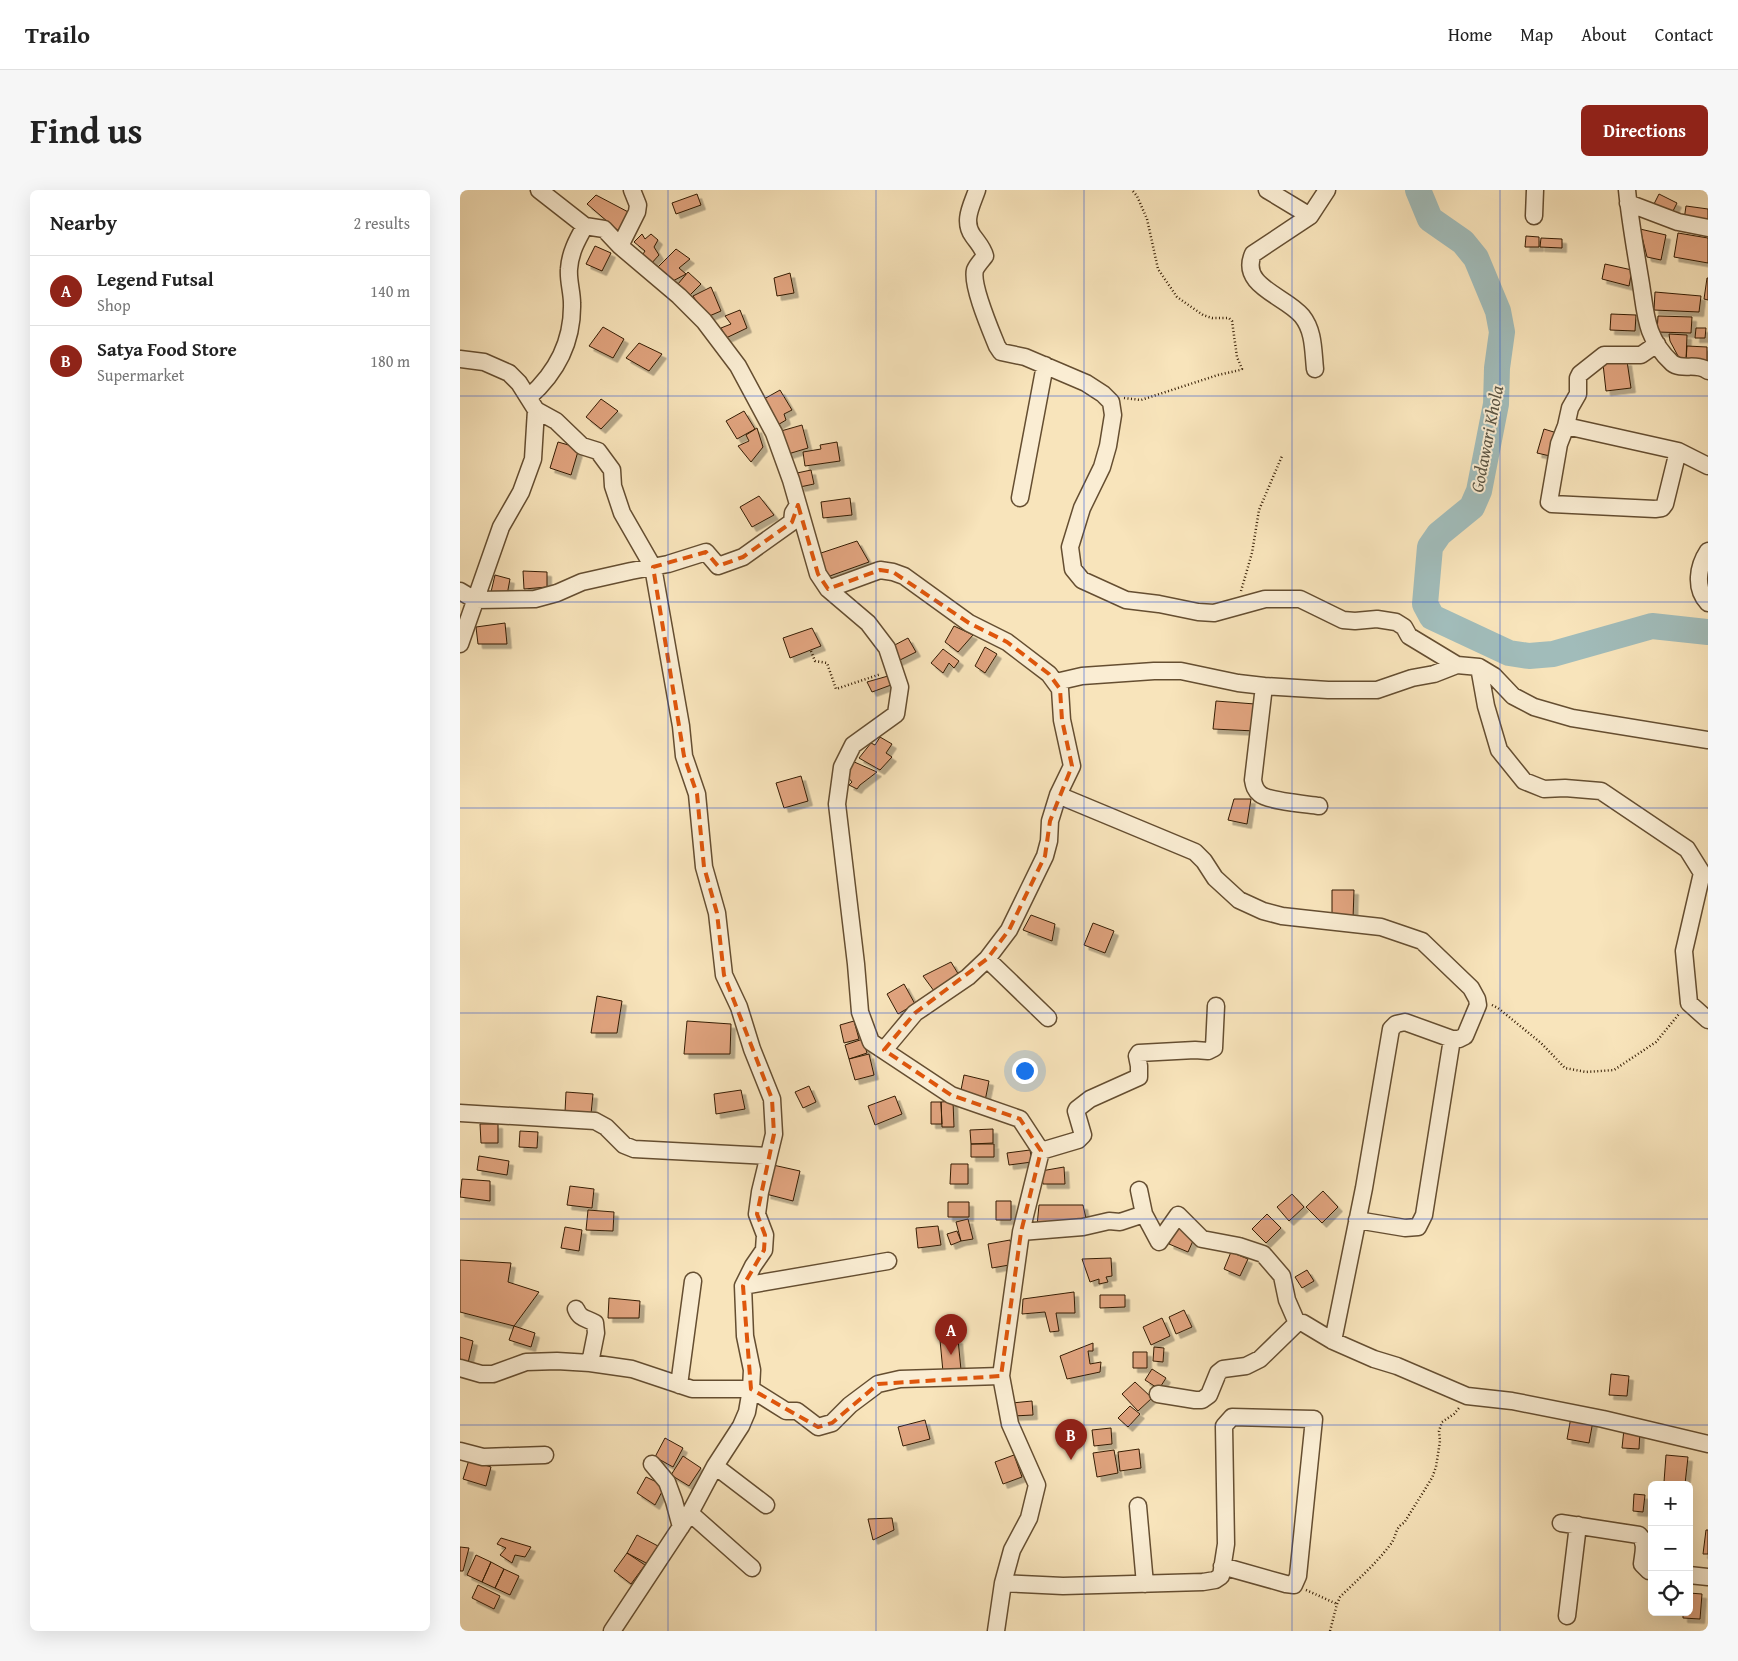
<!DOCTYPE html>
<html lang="en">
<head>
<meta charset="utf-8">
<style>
	:root { --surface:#fff; --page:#f6f6f6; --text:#222; --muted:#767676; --line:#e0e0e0; --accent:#8f2418 }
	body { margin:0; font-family:"Gentium Book Plus",serif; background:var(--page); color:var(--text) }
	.controls { position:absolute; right:15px; bottom:15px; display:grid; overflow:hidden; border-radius:8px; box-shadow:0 5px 20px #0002 }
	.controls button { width:45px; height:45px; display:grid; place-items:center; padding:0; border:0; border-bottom:1px solid var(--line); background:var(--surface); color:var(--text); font:25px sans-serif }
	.you { position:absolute; left:564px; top:880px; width:18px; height:18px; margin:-12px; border:4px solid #fff; border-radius:50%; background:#1a73e8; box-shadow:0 0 0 8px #1a73e833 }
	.badge { display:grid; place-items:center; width:32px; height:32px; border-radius:50%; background:var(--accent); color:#fff; font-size:16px; font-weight:700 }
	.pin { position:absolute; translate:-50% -41px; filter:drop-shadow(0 1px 2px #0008) }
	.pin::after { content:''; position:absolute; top:26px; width:18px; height:15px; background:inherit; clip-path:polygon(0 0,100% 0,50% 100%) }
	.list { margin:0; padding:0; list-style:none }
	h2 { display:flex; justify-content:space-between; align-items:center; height:65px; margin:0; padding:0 20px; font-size:21px }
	h2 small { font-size:16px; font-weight:400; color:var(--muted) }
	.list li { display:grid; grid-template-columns:32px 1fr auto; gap:15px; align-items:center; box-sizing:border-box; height:70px; padding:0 20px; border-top:1px solid var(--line) }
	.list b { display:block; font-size:19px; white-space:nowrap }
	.list p { margin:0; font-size:16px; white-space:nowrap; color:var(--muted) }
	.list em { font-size:16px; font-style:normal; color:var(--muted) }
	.icon { flex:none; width:28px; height:28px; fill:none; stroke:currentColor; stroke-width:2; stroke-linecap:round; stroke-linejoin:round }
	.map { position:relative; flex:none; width:1248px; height:1441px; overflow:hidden; border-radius:8px }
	header { display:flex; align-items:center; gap:30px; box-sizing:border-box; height:70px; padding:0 25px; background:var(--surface); border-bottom:1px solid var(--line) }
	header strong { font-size:24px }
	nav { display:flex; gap:28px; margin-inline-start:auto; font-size:18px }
	.intro { display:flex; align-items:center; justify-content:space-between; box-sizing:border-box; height:120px; padding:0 30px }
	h1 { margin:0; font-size:35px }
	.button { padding:12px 22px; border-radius:8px; background:var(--accent); color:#fff; font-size:18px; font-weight:700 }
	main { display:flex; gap:30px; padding:0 30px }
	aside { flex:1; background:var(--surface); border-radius:8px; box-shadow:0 5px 20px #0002 }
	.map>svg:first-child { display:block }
</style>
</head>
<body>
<header>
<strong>Trailo</strong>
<nav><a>Home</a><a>Map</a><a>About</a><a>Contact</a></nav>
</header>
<div class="intro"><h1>Find us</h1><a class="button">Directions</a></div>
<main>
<aside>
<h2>Nearby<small>2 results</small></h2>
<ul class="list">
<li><span class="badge">A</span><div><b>Legend Futsal</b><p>Shop</p></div><em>140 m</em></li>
<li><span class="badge">B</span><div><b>Satya Food Store</b><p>Supermarket</p></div><em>180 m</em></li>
</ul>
</aside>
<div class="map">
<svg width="1248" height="1441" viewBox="0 0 1248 1441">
	<defs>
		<filter id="shadow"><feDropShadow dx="4.5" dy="4.5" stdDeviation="0" flood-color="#0004"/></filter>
	</defs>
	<rect width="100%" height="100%" fill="#f8e4bb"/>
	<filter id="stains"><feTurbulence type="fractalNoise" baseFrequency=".004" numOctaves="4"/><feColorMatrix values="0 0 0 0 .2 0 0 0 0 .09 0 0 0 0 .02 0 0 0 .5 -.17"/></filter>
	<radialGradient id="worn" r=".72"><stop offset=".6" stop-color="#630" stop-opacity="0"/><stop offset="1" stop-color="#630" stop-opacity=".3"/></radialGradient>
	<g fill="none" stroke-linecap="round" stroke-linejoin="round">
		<!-- river -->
		<path stroke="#a1bcba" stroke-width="26" d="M958,0L970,29L1003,52L1016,68L1038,121L1042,142L1037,178L1036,214L1019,301L1012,317L979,344L970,357L965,414L972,427L1049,463L1069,466L1093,464L1192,436L1248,442"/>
	</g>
	<!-- building -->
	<path fill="#e1a47f" stroke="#341c03" filter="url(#shadow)" d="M237,4L241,15L216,24L212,13Z
		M1199,4L1217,13L1210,27L1192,18Z
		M136,5L172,24L162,44L127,14Z
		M1226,16L1248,19V34L1224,30Z
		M1180,39L1206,45L1201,70L1187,67Z
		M1218,43L1248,48V73L1214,67Z
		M182,44L185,49L191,44L198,50L194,57L199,65L190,75L181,67L185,61L174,52Z
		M1066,46L1079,47V57H1065Z
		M1081,48L1102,49V58L1080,57Z
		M135,56L151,63L142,81L126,74Z
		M216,59L230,69L219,78L226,84L211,92L196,79Z
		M1145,74L1172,80L1169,96L1142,89Z
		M228,82L241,94L230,105L218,94Z
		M330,83L334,103L317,106L314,88Z
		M1247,88H1248V110L1244,109Z
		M251,97L261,121L247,127L233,106Z
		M1195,102L1241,106L1239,122L1194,120Z
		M280,120L287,138L266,148L261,138L271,134L265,126Z
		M1151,124L1176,125L1175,141L1150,140Z
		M1198,126L1232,127L1231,143L1197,142Z
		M143,137L164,149L153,168L129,156Z
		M1236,138H1246L1245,148H1235Z
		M1209,144L1227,145L1226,171L1218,166L1210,151Z
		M179,153L202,164L189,181L166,168Z
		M1227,156L1247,157V172L1226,171Z
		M1167,171L1171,198L1146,201L1143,174Z
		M320,200L332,220L324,224L326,230L316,236L304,209Z
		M141,209L158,221L141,239L126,227Z
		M284,221L295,239L277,249L266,231Z
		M342,235L348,258L328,264L321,241Z
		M297,238L303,257L291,272L278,256L289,251L286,245Z
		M1084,239L1097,243L1090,266L1077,263Z
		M98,252L119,258L111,285L90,278Z
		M377,252L380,271L345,276L343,262L361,259L360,255Z
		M351,280L354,294L340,297L337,283Z
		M299,306L314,325L292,337L280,317Z
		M390,308L392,325L363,328L361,312Z
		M397,351L409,372L367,387L358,364Z
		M63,381L87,382V397L64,399Z
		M35,385L50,389L47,405L31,402Z
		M45,433L47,454H18L16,437Z
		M494,436L513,445L498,462L485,452Z
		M352,438L361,456L330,468L323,448Z
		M448,448L456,462L438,471L431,457Z
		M525,457L537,464L525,483L515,476Z
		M483,459L499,471L494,478L489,473L483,483L471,473Z
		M428,486L431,495L412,502L407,492Z
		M756,511L795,514V541L753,539Z
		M420,547L432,554L426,563L432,567L420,580L399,568L411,553L415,555Z
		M392,571L417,582L400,595L397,599L389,595L392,592L387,586Z
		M341,586L348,611L324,618L316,593Z
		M774,609H791L787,634L768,630Z
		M872,700H894L893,729L872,726Z
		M571,725L595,734L592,751L563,740Z
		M633,733L654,741L645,763L624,755Z
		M491,772L500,787L477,805L463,786Z
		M444,794L455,814L438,824L427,804Z
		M137,806L162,811L157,843H131Z
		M227,831L271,834L270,864H224Z
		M394,831L399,849L384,853L380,835Z
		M403,849L407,863L389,869L385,855Z
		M409,864L414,885L395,890L389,869Z
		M504,885L529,891L525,911L500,905Z
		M349,896L356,912L343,918L335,902Z
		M281,900L285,919L256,924L254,904Z
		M106,902L133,904L131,924L105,922Z
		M435,906L442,924L415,935L408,916Z
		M493,911L494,937H482L481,912Z
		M471,912H481L482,934H471Z
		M20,934H38V953H21Z
		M533,939V953L511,954L510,940Z
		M60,941L78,942L77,958L59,957Z
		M511,954H534V967H511Z
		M570,960L572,972L549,975L547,963Z
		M19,966L49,971L47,985L17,980Z
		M491,974H508V994H490Z
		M313,975L340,981L333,1011L306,1004Z
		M604,977L605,994H583L581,981Z
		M2,989L30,991V1011L0,1007Z
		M110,996L134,999L132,1018L107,1015Z
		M863,1001L878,1017L862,1033L846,1017Z
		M832,1004L844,1017L829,1031L817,1017Z
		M536,1011H551V1030H536Z
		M488,1012H509V1027H488Z
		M579,1015H623L627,1033L577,1036Z
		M128,1020L154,1022L153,1041L126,1040Z
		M807,1024L821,1038L806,1053L792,1039Z
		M508,1029L513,1049L501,1051L496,1032Z
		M478,1036L481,1055L458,1058L456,1038Z
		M717,1036L736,1044L728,1062L709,1054Z
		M105,1037L122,1040L119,1061L101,1058Z
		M497,1041L501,1051L491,1055L487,1044Z
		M550,1050L555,1074L532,1078L528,1054Z
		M771,1062L788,1069L780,1086L764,1079Z
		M651,1068L652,1086L646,1087L648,1092L639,1094V1089L630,1092L622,1069Z
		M0,1070L51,1073L48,1092L79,1102L54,1136L0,1122Z
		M847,1080L854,1091L842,1098L835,1087Z
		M614,1102L615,1123H596L599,1141L590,1142L585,1122L562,1124L563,1109Z
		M640,1105H665V1117L640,1118Z
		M149,1108L180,1111L179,1128H148Z
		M724,1120L732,1137L716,1144L709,1127Z
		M702,1128L710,1146L691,1155L683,1137Z
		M54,1136L75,1143L71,1157L49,1150Z
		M0,1147L13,1151L8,1173L0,1169Z
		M498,1149L501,1180L483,1182L480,1150Z
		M633,1153V1161H628L630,1174L641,1172L640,1182L607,1189L600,1166Z
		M694,1157L704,1158L703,1172L693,1171Z
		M673,1162H687V1178H673Z
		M692,1179L706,1188L699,1199L685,1190Z
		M1151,1184L1169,1186L1167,1206L1149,1205Z
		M675,1192L692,1208L678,1221L662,1204Z
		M572,1211L573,1225L553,1226L552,1213Z
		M670,1216L680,1224L668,1237L658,1228Z
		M1111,1227L1133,1231L1129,1253L1107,1249Z
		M465,1230L470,1249L443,1256L438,1237Z
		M651,1238L652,1254L634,1256L632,1240Z
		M1164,1239L1180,1241L1179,1259L1162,1258Z
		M205,1248L223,1258L213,1277L195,1267Z
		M679,1259L681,1278L660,1281L658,1262Z
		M654,1260L658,1283L637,1287L633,1263Z
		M554,1265L562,1287L543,1294L535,1272Z
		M1206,1265L1228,1267L1225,1294L1204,1292Z
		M223,1266L241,1278L229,1296L211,1285Z
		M9,1270L31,1277L26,1296L3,1289Z
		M186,1287L205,1296L195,1315L177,1303Z
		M1174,1304L1185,1305L1183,1322L1173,1321Z
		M432,1328L434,1340L413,1350L408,1329Z
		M1246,1340H1248V1364H1243Z
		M177,1345L198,1356L188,1374L167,1363Z
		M41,1348L71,1357L65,1367L55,1365L52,1373L40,1365L46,1358L37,1354Z
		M0,1357L9,1358L3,1381H0Z
		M167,1363L185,1375L171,1394L154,1381Z
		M16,1365L31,1372L22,1392L7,1385Z
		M31,1372L44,1379L35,1398L22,1392Z
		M44,1379L59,1386L50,1405L35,1398Z
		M18,1395L40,1406L34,1419L12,1408Z
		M1229,1403L1242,1404L1240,1429L1223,1428V1422H1229Z"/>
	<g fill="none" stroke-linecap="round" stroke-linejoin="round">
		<defs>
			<path id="minor" d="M79,0L125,36L144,39L160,56L219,106L244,131L278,176L314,243L331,290L358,384L368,399L408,433L427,458L440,497L436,524L393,555L382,577L377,614L396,774L400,822L411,852L491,905L560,929L581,961L561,1042L541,1186L550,1234L577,1295L569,1328L552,1360L543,1393L536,1441
				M517,0C512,15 502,31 513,46C518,53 523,58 525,66C522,70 517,75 515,80C511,95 531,141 537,156L541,162L565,167L626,193L643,204L651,212L653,225L648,256L642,277L622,318L610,357L613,379L622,390L666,410L699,414L738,422L754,423L805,409H840L883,430L895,431L917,429L936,432L944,437L949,446L997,475
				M807,0L850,26
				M1167,0C1170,30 1175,58 1180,88C1186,122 1184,147 1212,173C1222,181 1237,172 1248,181
				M1168,13L1218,32L1248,38
				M1074,26L1075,0
				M160,56L177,22L178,15L172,0
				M1197,154L1181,165H1144L1120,184L1118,188V204L1110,218L1106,236L1099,254L1089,312L1092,314L1195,319L1202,318L1205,314L1218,261
				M0,169L24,172L49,183L59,193L76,220L96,231L122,256L138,261L152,280L153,296L162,323L193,377L221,536L224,566L237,604L244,677L257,723L264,785L279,817L292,859L312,909L314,944L300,1002L297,1024L305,1045L304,1060L293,1076L283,1096L285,1146L292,1180L291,1199L287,1222L281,1236L255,1276L230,1323L152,1441
				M855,179C853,160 854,141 842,126C826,106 779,96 793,64L850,26L867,0
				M69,207C97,182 113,151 112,113C112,102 108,90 109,79C110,63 117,50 125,36
				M1106,236L1218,261L1248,276
				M560,308L585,175
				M1248,361C1238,376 1234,398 1248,413
				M368,399L420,380L433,382L444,386L509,433L547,452L589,484L600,499L602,530L612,576L598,605L590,631L589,651L585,666L549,740L527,769L508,787L455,823L424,860
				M0,401L15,410L75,409L97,403L122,392L171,381L208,374L246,362L258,376L283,367L332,332L333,323L338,315
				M0,454L41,337L61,302L73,269L76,220
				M1019,477L1026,516L1039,560L1064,591L1084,599L1105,598L1141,601L1227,659L1242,683L1224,761L1229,813L1248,830
				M596,492L622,486L694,481H721L778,493L804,496L868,500H917L952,488L974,484L997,475L1019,477L1034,486L1053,506L1074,517L1112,528L1248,550
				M804,496L793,590C794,596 795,600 800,604C808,611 846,614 859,616
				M598,605L735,662L744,671L755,688L779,710L803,721L822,726L921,737L962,751L1011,798L1017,809L1018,815L1005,846L999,849H992L945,832L936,834L931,839L904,998L873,1151
				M527,769L588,828
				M0,923L135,931L146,937L164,955L174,959L308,966
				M581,961L618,950L623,945L616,921L617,919L630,909L679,887V876L677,866L679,863L735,860L748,861L754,858L756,816
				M684,1024L699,1052L718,1025L742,1049L779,1056L803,1064L822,1086L827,1110L837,1133
				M897,1030L945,1038L958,1037L964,1025L992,849
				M561,1042L623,1037L649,1031L660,1032L684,1024L679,1000
				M283,1096L428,1071
				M116,1119C120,1129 126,1128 135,1133L136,1143L130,1173
				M0,1178L21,1184H33L66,1172L97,1171L130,1173L172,1179L232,1199H291L326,1221H337L358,1237L372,1233L390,1215L418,1194L440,1189L541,1186
				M219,1195L233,1091
				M698,1204L735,1210H742L749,1205L758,1183L763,1179L786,1176L800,1169L837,1133H843L873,1151L914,1169L937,1176L1007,1206L1052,1211L1143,1229L1248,1254
				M0,1261L23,1267L85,1265
				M192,1274L207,1292L214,1311L221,1337
				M255,1276L306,1315
				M678,1316L685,1394
				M230,1323L292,1378
				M1101,1333L1179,1345C1187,1353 1183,1364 1182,1374L1189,1381H1192
				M1229,1385L1248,1387
				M543,1393L603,1396L743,1392L755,1390L761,1386L766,1354L764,1236L772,1227L854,1229L838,1386L834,1395L826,1394L762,1376
				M1107,1426L1118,1335"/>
		</defs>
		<!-- minor casing -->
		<use href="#minor" stroke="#654e31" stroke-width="19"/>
		<!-- path -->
		<path stroke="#341c03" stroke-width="2.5" stroke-dasharray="1 2.5" stroke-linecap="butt" d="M664,208L681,210L758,185L780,180L782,179L777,167L772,131L769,128H752L743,125L717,107L698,79L687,29L677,6L672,0
			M781,401L792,363L799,320L822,266
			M351,461L355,471L367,473L376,499L421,484
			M1032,815L1038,818L1081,853L1105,878L1126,882L1154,880L1196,852L1219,824
			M846,1400L877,1414
			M870,1441L877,1414L880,1407C897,1390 915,1375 930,1355C937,1347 934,1338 944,1333L972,1288L976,1277L980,1251L979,1241L982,1232L994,1224L999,1218"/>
		<!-- minor -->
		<use href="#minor" stroke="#faedd3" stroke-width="16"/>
	</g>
	<!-- marked area -->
	<path fill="none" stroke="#df560c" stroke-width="4" stroke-dasharray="10 6" stroke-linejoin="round" d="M338,315L358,384L368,399L420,380L433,382L509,433L547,452L589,484L600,499L602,530L612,576L590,631L585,666L549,740L527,769L455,823L424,860L491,905L560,929L581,961L561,1042L541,1186L418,1194L372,1233L358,1237L291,1199L283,1096L304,1060L305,1045L297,1024L314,944L312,909L264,785L257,723L244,677L237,604L224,566L193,377L246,362L258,376L283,367L332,332Z"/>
	<!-- grid -->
	<path fill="none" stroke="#1d4ed8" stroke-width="1" stroke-opacity="0.55" d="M208,0V1441M416,0V1441M624,0V1441M832,0V1441M1040,0V1441M0,206H1248M0,412H1248M0,618H1248M0,823H1248M0,1029H1248M0,1235H1248"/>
	<g text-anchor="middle" stroke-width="4" stroke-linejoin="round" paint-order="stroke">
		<!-- water labels -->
		<g font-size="18" font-style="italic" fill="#5a5443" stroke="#faedd3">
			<text transform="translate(1027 249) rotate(-79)" y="6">Godawari Khola</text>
		</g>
	</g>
	<rect width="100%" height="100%" filter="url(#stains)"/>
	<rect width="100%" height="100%" fill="url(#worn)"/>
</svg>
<div class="controls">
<button>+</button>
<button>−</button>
<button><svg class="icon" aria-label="locate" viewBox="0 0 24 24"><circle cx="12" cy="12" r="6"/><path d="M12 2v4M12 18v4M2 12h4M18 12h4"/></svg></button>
</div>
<div class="you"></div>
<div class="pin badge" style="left:491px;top:1165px">A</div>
<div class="pin badge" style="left:611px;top:1270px">B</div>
</div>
</main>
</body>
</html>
